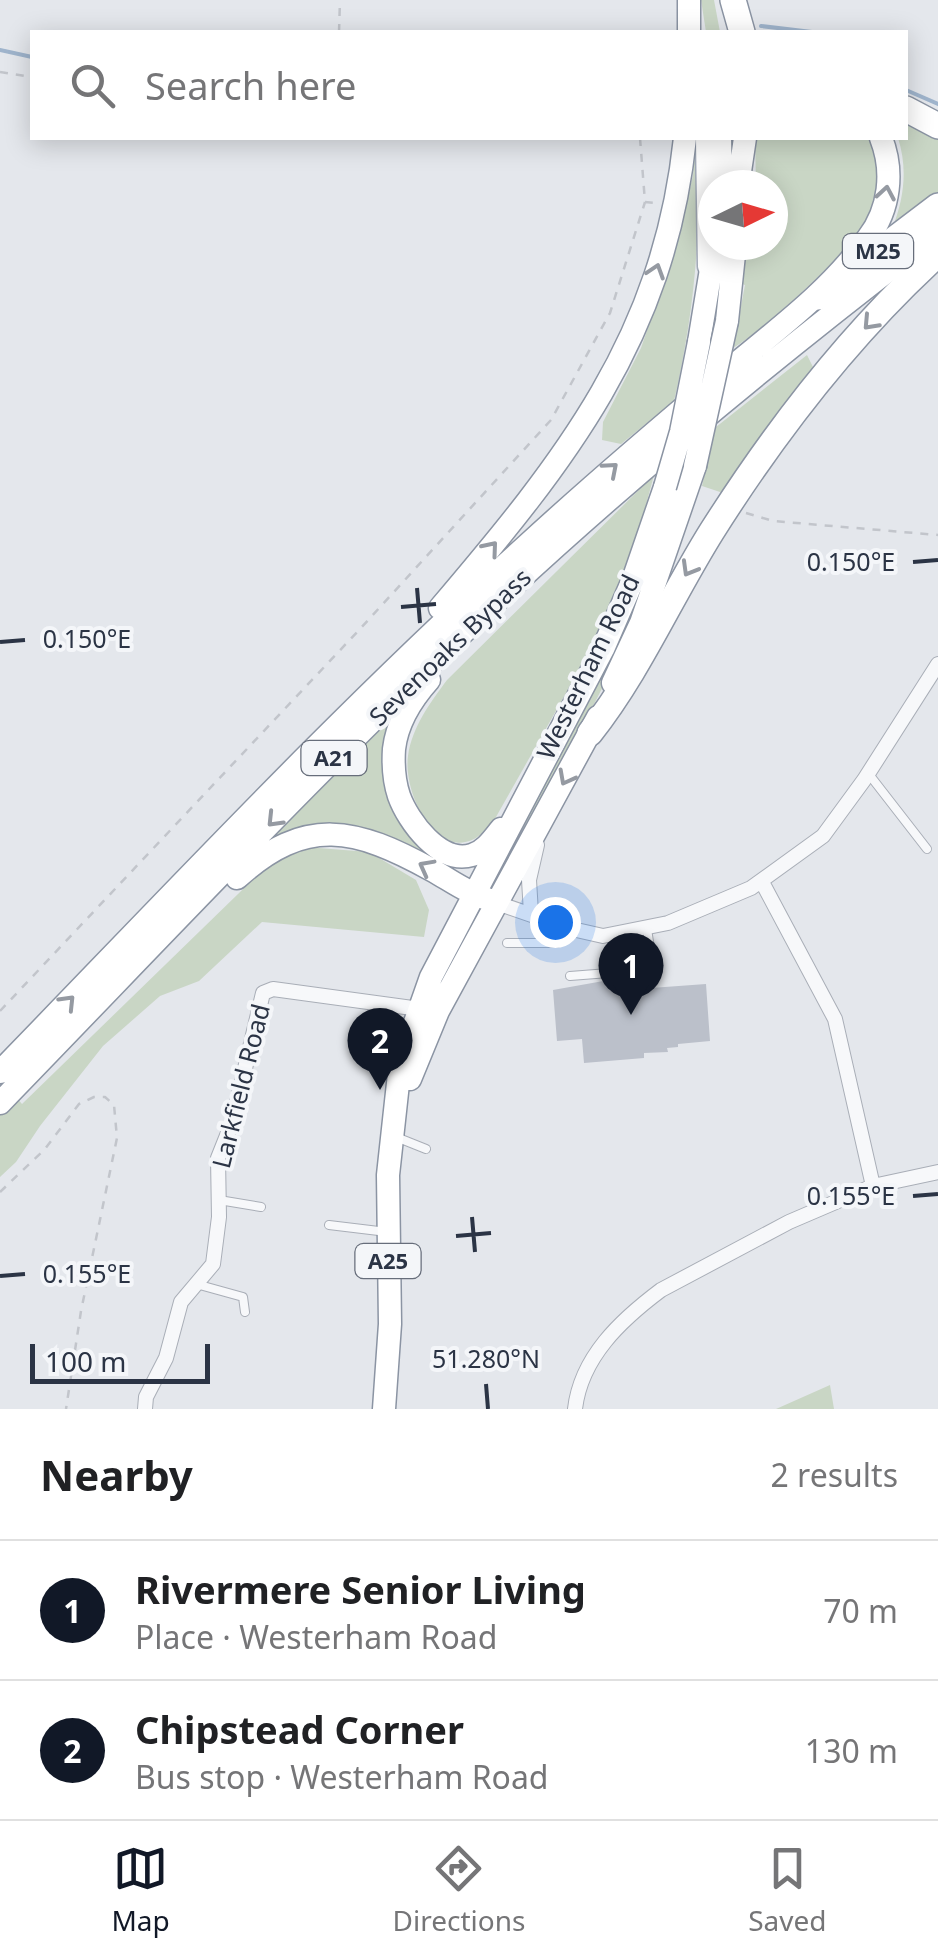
<!DOCTYPE html>
<html lang="en">
<head>
<meta charset="utf-8">
<style>
	:root { --surface:#fff; --page:#f2f2f2; --text:#202124; --muted:#757577; --line:#e0e0e0; --accent:#111827 }
	body { margin:0; font-family:"Noto Sans",sans-serif; background:var(--page); color:var(--text) }
	.compass { position:absolute; left:698px; top:170px; width:90px; height:90px; border-radius:50%; background:var(--surface); box-shadow:0 5px 25px #0003; rotate:85deg }
	.scale { position:absolute; left:30px; bottom:25px; width:180px; box-sizing:border-box; padding-left:10px; border:5px solid #2b3445; border-top:0; font-size:28px; line-height:35px; white-space:nowrap; color:#2b3445; -webkit-text-stroke:8px #f4f6f9; paint-order:stroke }
	.you { position:absolute; left:555px; top:922px; width:35px; height:35px; margin:-25px; border:8px solid #fff; border-radius:50%; background:#1a73e8; box-shadow:0 0 0 15px #1a73e833 }
	.badge { display:grid; place-items:center; width:65px; height:65px; border-radius:50%; background:var(--accent); color:#fff; font-size:32px; font-weight:700 }
	.pin { position:absolute; translate:-50% -82px; filter:drop-shadow(0 2px 5px #0008) }
	.pin::after { content:''; position:absolute; top:52px; width:35px; height:30px; background:inherit; clip-path:polygon(0 0,100% 0,50% 100%) }
	.list { margin:0; padding:0; list-style:none }
	h2 { display:flex; justify-content:space-between; align-items:center; height:130px; margin:0; padding:0 40px; font-size:42px }
	h2 small { font-size:32px; font-weight:400; color:var(--muted) }
	.list li { display:grid; grid-template-columns:65px 1fr auto; gap:30px; align-items:center; box-sizing:border-box; height:140px; padding:0 40px; border-top:2px solid var(--line) }
	.list b { display:block; font-size:38px; white-space:nowrap }
	.list p { margin:0; font-size:32px; white-space:nowrap; color:var(--muted) }
	.list em { font-size:32px; font-style:normal; color:var(--muted) }
	.icon { flex:none; width:55px; height:55px; fill:none; stroke:currentColor; stroke-width:2; stroke-linecap:round; stroke-linejoin:round }
	.map { position:relative; flex:none; width:938px; height:1409px; overflow:hidden }
	.search { position:absolute; background:var(--surface); box-shadow:0 5px 25px #0003; left:30px; right:30px; top:30px; height:110px; display:flex; align-items:center; gap:25px; box-sizing:border-box; padding:0 35px; border-radius:0px; color:var(--muted); font-size:38px }
	.sheet { height:410px; background:var(--surface) }
	nav { display:flex; justify-content:space-around; align-items:center; box-sizing:border-box; height:140px; border-top:2px solid var(--line); background:var(--surface); font-size:28px; color:var(--muted) }
	nav a { display:grid; justify-items:center; gap:5px }
	nav .on { color:var(--accent) }
	.map>svg:first-child { display:block }
</style>
</head>
<body>
<div class="map">
<svg width="938" height="1409" viewBox="0 0 938 1409">
	<rect width="100%" height="100%" fill="#e4e7ec"/>
	<!-- green -->
	<path fill="#c9d6c5" d="M701,0H714L720,32H706Z
		M906,122L938,140V195L892,229C904,199 908,169 898,138H906Z
		M696,138C703,225 694,315 674,401L621,444L602,440L603,422L641,348L679,237L693,175Z
		M755,138H872C879,159 883,184 876,206C865,239 764,330 733,348L745,285L739,283L746,245H773V185H756Z
		M807,355L813,367L723,493L702,486L716,427Z
		M654,475L632,557L600,633L492,824C486,828 480,836 474,839C432,860 403,788 408,756C412,727 430,703 447,680Z
		M672,492L626,641L586,720L496,878L492,876Z
		M403,703L384,768L440,863C370,827 334,806 259,846Z
		M306,847L369,852L416,880L429,910L424,937L262,922L199,981L160,996L103,1046L40,1126L16,1162L0,1177V1078L22,1104L272,861Z
		M830,1385L834,1409H776Z"/>
	<g fill="none" stroke-linecap="round" stroke-linejoin="round">
		<!-- stream -->
		<path stroke="#9fb4cc" stroke-width="4" d="M761,26L812,32
			M0,50L32,57
			M906,90L938,104"/>
	</g>
	<!-- building -->
	<path fill="#bbc0ca" d="M609,980L610,991L706,984L710,1041L678,1044V1047L667,1048L668,1052L644,1053V1058L584,1063L582,1039L557,1041L553,990Z"/>
	<g fill="none" stroke-linecap="round" stroke-linejoin="round">
		<defs>
			<path id="service" d="M868,773L927,849
				M507,943H557L572,929
				M570,976L647,970L650,948L647,929
				M396,1137L426,1149
				M219,1200L261,1207
				M329,1225L387,1232
				M196,1284L243,1297L245,1312"/>
			<path id="minor" d="M497,903L572,929L603,936L668,923L751,888L823,836L864,780L938,664
				M531,913L529,880L537,845
				M873,1186L938,1172
				M145,1409L146,1397L166,1358L181,1302L213,1264L219,1217L218,1158L232,1123L263,993L273,989L427,1010
				M575,1409C581,1357 621,1320 661,1290L789,1222L873,1186L835,1019L762,882"/>
			<path id="primary" d="M707,138L709,266"/>
			<path id="trunk" d="M689,32V0
				M720,138L721,185
				M738,185L745,138
				M727,321L735,245
				M699,342L715,245
				M440,608C565,461 664,338 685,138
				M429,680C412,699 397,723 394,749C393,764 394,781 399,796C408,821 440,865 472,855C485,851 493,839 501,829
				M613,683L641,623L695,466
				M237,878C306,815 356,828 432,870C450,880 467,893 487,899
				M0,1072C172,895 341,713 525,547C590,487 657,430 725,373C776,330 829,292 868,238C890,209 894,171 881,138
				M410,1079L438,1011L598,717
				M0,1103C167,931 331,755 507,591C644,464 789,346 938,232
				M384,1409L390,1324L388,1175L400,1065L431,977L603,649L633,580L665,487"/>
			<path id="motorway" d="M733,0L742,32
				M906,109L938,126
				M818,297L938,206
				M590,733C639,671 670,598 712,531C776,430 850,334 938,254"/>
		</defs>
		<!-- service casing -->
		<use href="#service" stroke="#a9aeb7" stroke-width="10"/>
		<!-- minor casing -->
		<use href="#minor" stroke="#a9aeb7" stroke-width="16"/>
		<!-- primary casing -->
		<use href="#primary" stroke="#a3abb8" stroke-width="25"/>
		<!-- trunk casing -->
		<use href="#trunk" stroke="#8b94a3" stroke-width="25"/>
		<!-- motorway casing -->
		<use href="#motorway" stroke="#8b94a3" stroke-width="28"/>
		<!-- path -->
		<path stroke="#c2c5cb" stroke-width="2.5" stroke-dasharray="8 8" stroke-linecap="butt" d="M339,32L340,0
			M0,72L32,77
			M640,138L645,202L656,203
			M746,513L773,521L938,535
			M0,1011L360,629L551,420L610,313L645,202
			M0,1192L45,1149L79,1104L94,1097H105L114,1105L117,1138L81,1311L66,1409"/>
		<!-- service -->
		<use href="#service" stroke="#f7f8fa" stroke-width="8"/>
		<!-- minor -->
		<use href="#minor" stroke="#f7f8fa" stroke-width="14"/>
		<!-- primary -->
		<use href="#primary" stroke="#fff" stroke-width="22"/>
		<!-- trunk -->
		<use href="#trunk" stroke="#fff" stroke-width="22"/>
		<!-- motorway -->
		<use href="#motorway" stroke="#fff" stroke-width="25"/>
		<defs>
			<path id="trunk-bridge" d="M695,466L727,321
				M665,487L681,432L699,342"/>
		</defs>
		<!-- trunk-bridge casing -->
		<use href="#trunk-bridge" stroke="#8b94a3" stroke-width="25" stroke-linecap="butt"/>
		<!-- trunk-bridge -->
		<use href="#trunk-bridge" stroke="#fff" stroke-width="22"/>
	</g>
	<!-- one-way arrows -->
	<defs><path id="oneway-chevron" d="M-2-3.5L2.5 0L-2 3.5" fill="none" stroke-width="1.6" stroke-linecap="round" stroke-linejoin="round" transform="scale(2.5)"/></defs>
	<g stroke="#959aa2">
		<use href="#oneway-chevron" transform="translate(886 193) rotate(-80)"/>
		<use href="#oneway-chevron" transform="translate(656 271) rotate(-72)"/>
		<use href="#oneway-chevron" transform="translate(870 323) rotate(133)"/>
		<use href="#oneway-chevron" transform="translate(611 469) rotate(-41)"/>
		<use href="#oneway-chevron" transform="translate(491 548) rotate(-50)"/>
		<use href="#oneway-chevron" transform="translate(689 569) rotate(120)"/>
		<use href="#oneway-chevron" transform="translate(566 778) rotate(118)"/>
		<use href="#oneway-chevron" transform="translate(274 820) rotate(134)"/>
		<use href="#oneway-chevron" transform="translate(426 867) rotate(-152)"/>
		<use href="#oneway-chevron" transform="translate(68 1002) rotate(-46)"/>
	</g>
	<!-- ticks -->
	<path fill="none" stroke="#2b3445" stroke-width="4" d="M913,562L938,560M417,588L420,623M401,607L436,604M0,642L25,640M913,1196L938,1194M472,1217L475,1252M456,1236L491,1233M0,1276L25,1274M486,1384L488,1409"/>
	<g text-anchor="middle" stroke-width="8" stroke-linejoin="round" paint-order="stroke">
		<!-- shield labels -->
		<g fill="#f4f6f9" stroke="#676e7b" stroke-width="2.5">
			<rect x="843" y="234" width="70" height="34" rx="8"/>
			<rect x="301.5" y="741" width="65" height="34" rx="8"/>
			<rect x="355.5" y="1244" width="65" height="34" rx="8"/>
		</g>
		<g font-size="22" font-weight="bold" fill="#2b3445">
			<text x="878" y="259">M25</text>
			<text x="334" y="766">A21</text>
			<text x="388" y="1269">A25</text>
		</g>
		<!-- street labels -->
		<g font-size="25" fill="#2b3445" stroke="#f4f6f9">
			<text transform="translate(450 647) rotate(-44)" y="9">Sevenoaks Bypass</text>
			<text transform="translate(588 667) rotate(-64)" y="9">Westerham Road</text>
			<text transform="translate(241 1086) rotate(-76)" y="9">Larkfield Road</text>
		</g>
	</g>
	<g font-size="25" text-anchor="middle" fill="#2b3445" stroke="#f4f6f9" stroke-width="8" stroke-linejoin="round" paint-order="stroke">
		<text x="851" y="571">0.150°E</text>
		<text x="87" y="648">0.150°E</text>
		<text x="851" y="1205">0.155°E</text>
		<text x="87" y="1283">0.155°E</text>
		<text x="486" y="1368">51.280°N</text>
	</g>
</svg>
<svg class="compass" viewBox="-18 -18 36 36"><path d="M0-13l5 13h-10z" fill="#e53935"/><path d="M0 13l5-13h-10z" fill="#757577"/></svg>
<div class="scale">100 m</div>
<div class="you"></div>
<div class="pin badge" style="left:631px;top:1015px">1</div>
<div class="pin badge" style="left:380px;top:1090px">2</div>
<div class="search"><svg class="icon" aria-label="search" viewBox="0 0 24 24"><circle cx="10" cy="10" r="6"/><path d="M15 15l6 6"/></svg>Search here</div>
</div>
<section class="sheet">
<h2>Nearby<small>2 results</small></h2>
<ul class="list">
<li><span class="badge">1</span><div><b>Rivermere Senior Living</b><p>Place · Westerham Road</p></div><em>70 m</em></li>
<li><span class="badge">2</span><div><b>Chipstead Corner</b><p>Bus stop · Westerham Road</p></div><em>130 m</em></li>
</ul>
</section>
<nav>
<a class="on"><svg class="icon" aria-label="map" viewBox="0 0 24 24"><path d="M3 6l6-2 6 2 6-2v14l-6 2-6-2-6 2zM9 4v14M15 6v14"/></svg>Map</a>
<a><svg class="icon" aria-label="directions" viewBox="0 0 24 24"><path d="M12 3l9 9-9 9-9-9zM9 14v-3h6M13 9l2 2-2 2"/></svg>Directions</a>
<a><svg class="icon" aria-label="saved" viewBox="0 0 24 24"><path d="M7 4h10v16l-5-4-5 4z"/></svg>Saved</a>
</nav>
</body>
</html>
